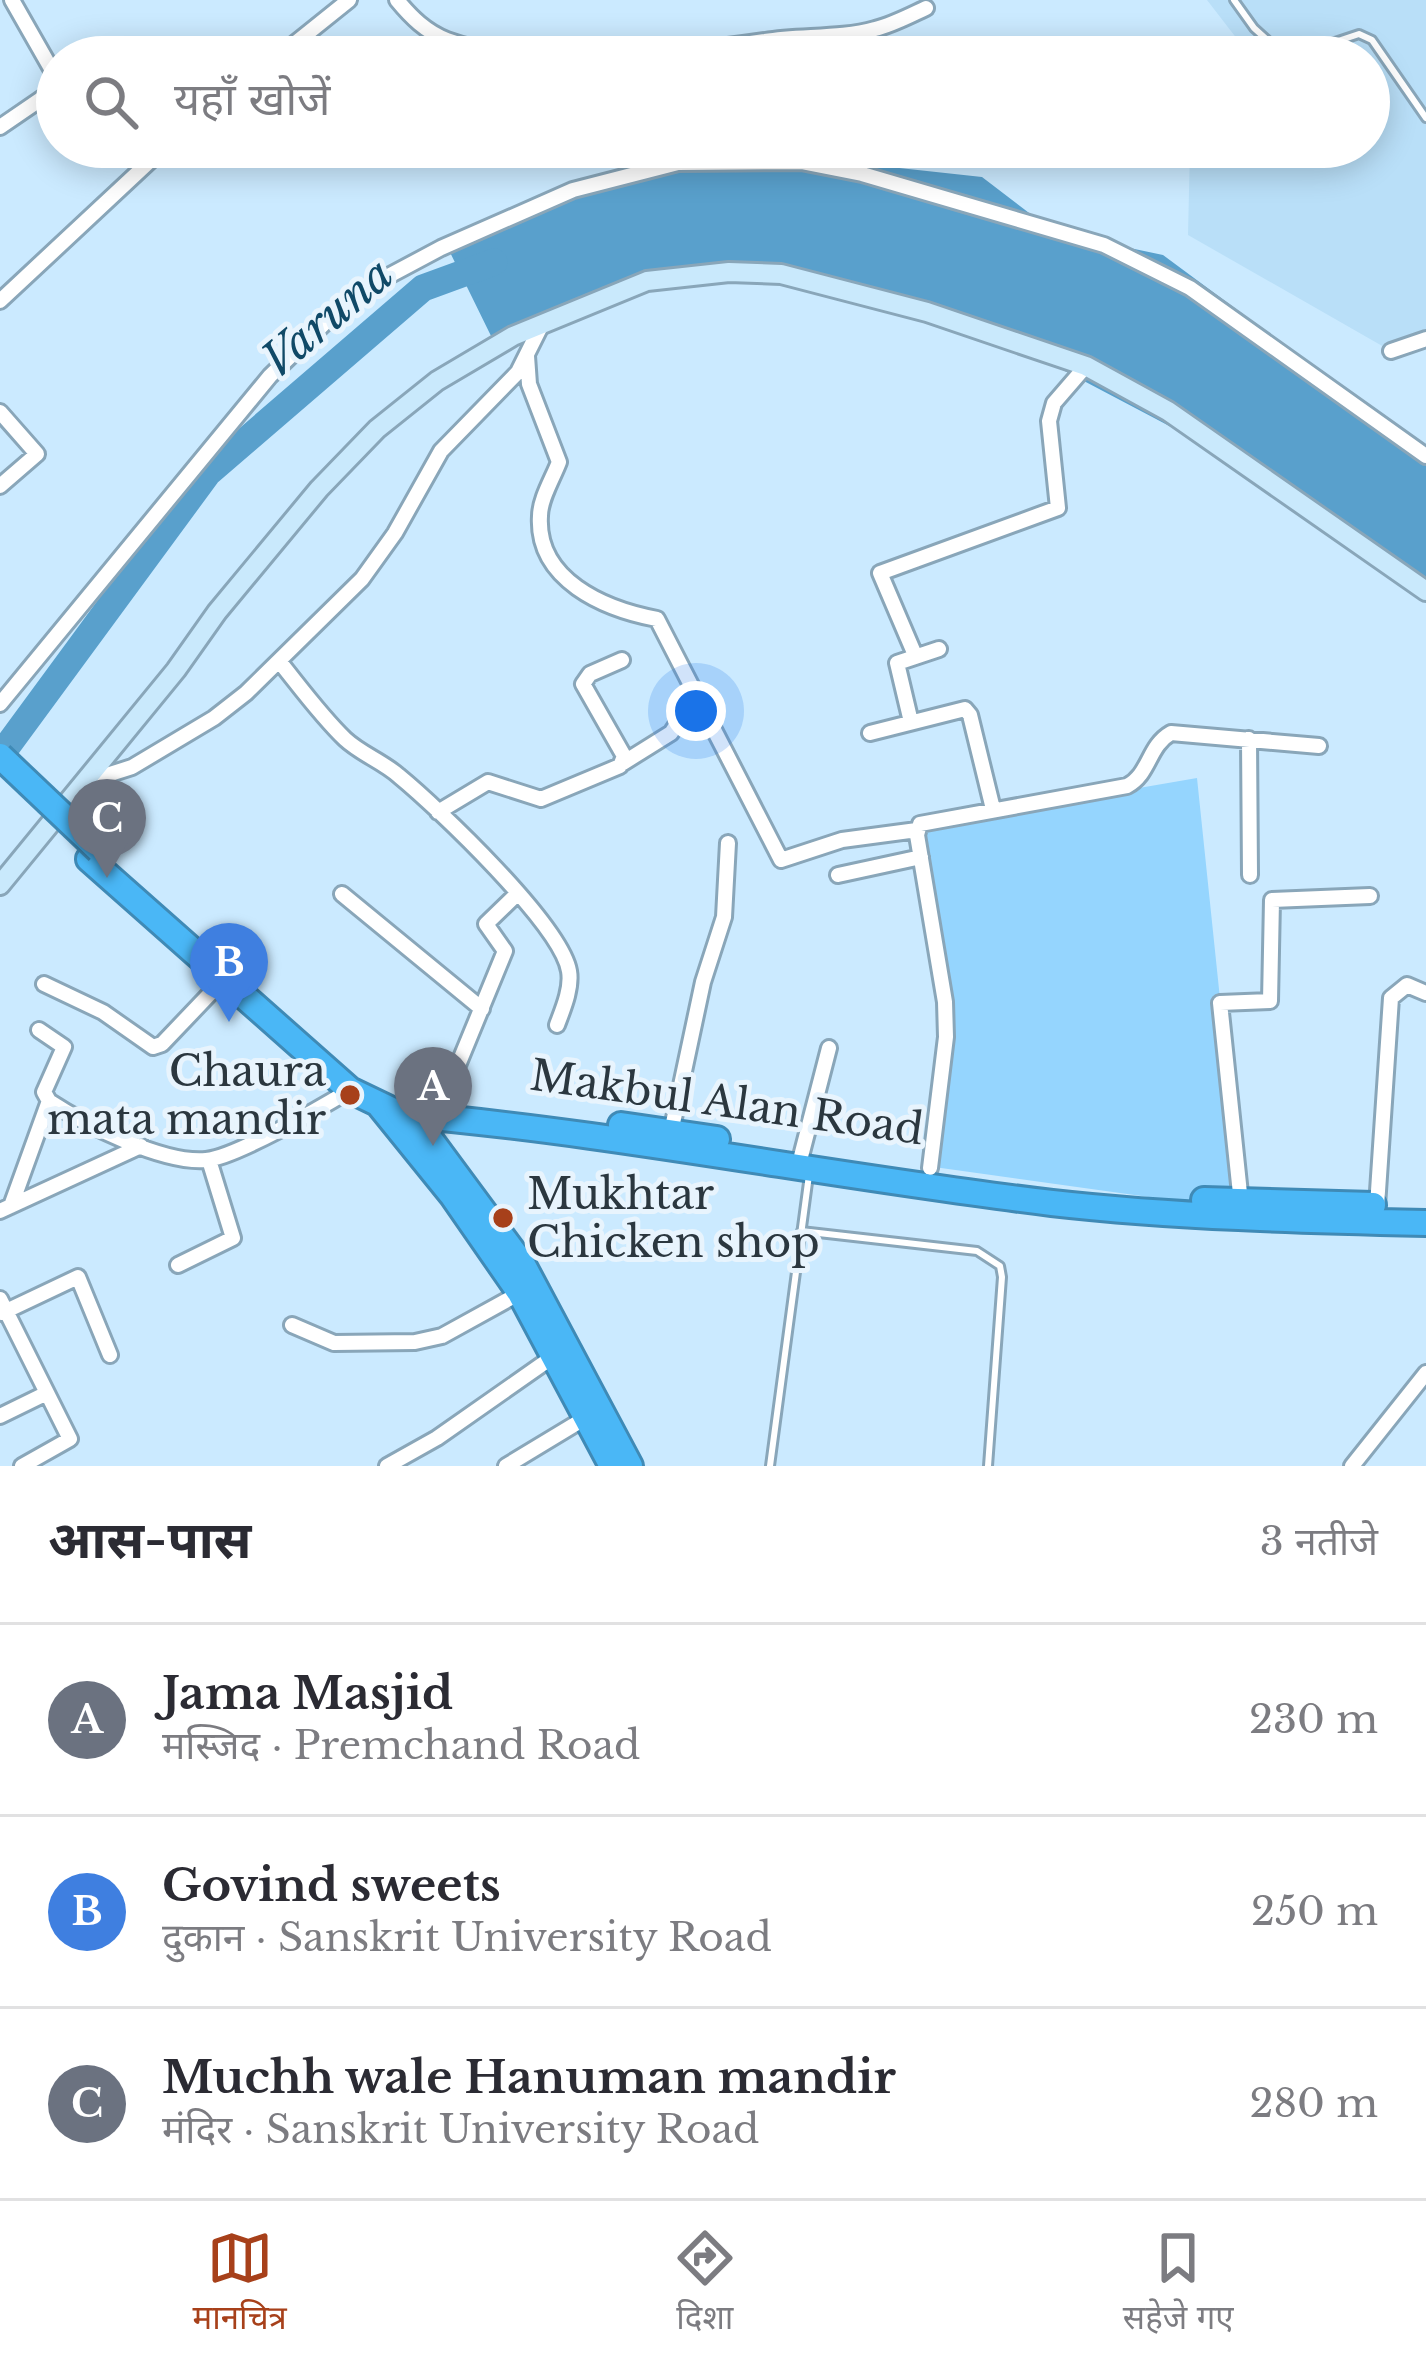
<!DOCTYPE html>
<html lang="hi">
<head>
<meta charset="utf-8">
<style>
	:root { --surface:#fff; --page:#f7f7f7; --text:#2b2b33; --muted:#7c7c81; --line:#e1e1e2; --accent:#a7401a }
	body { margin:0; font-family:"Libre Baskerville","Noto Sans Devanagari",serif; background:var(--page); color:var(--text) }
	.you { position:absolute; left:696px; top:711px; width:42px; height:42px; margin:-30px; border:9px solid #fff; border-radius:50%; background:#1a73e8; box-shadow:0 0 0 18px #1a73e833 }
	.badge { display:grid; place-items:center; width:78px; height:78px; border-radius:50%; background:var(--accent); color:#fff; font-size:39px; font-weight:700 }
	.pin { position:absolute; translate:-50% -99px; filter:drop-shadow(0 3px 6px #0008) }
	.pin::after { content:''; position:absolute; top:63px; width:42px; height:36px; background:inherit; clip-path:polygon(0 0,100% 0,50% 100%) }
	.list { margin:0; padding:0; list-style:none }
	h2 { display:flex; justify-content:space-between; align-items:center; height:156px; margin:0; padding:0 48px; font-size:51px }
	h2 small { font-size:39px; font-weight:400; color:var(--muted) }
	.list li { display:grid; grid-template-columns:78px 1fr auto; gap:36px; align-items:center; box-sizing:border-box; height:192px; padding:0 48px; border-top:3px solid var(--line) }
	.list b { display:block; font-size:45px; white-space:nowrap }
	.list p { margin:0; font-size:39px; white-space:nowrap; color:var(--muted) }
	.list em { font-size:39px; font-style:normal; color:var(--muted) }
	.icon { flex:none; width:66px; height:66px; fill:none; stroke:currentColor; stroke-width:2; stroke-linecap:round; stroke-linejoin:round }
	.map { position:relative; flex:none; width:1426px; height:1466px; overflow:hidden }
	.search { position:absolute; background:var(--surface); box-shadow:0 6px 30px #0003; left:36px; right:36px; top:36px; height:132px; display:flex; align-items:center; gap:30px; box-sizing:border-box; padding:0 42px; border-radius:66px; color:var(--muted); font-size:45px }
	.sheet { height:732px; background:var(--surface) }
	nav { display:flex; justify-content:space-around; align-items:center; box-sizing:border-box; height:168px; border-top:3px solid var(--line); background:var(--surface); font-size:33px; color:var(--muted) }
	nav a { display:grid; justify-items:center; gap:6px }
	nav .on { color:var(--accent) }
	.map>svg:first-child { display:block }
</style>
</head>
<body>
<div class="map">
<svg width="1426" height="1466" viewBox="0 0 1426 1466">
	<rect width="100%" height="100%" fill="#cbeaff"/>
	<!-- built -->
	<path fill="#b9dff8" d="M1207,0H1426V339L1391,351L1188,235L1190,147H1369V57H1251Z"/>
	<!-- green -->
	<path fill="#95d5fe" d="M1197,778L1242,1210L934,1167L952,994L925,825Z"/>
	<!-- water -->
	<path fill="#59a0cc" d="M773,147H820L835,161L982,177L1054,232L1163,255L1426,450V602L1213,449L1006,340L807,275L637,277L493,340L443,238L551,191Z"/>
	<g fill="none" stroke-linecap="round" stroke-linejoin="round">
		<!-- river -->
		<path stroke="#59a0cc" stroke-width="27" d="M0,756L208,473L423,288L494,262"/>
		<defs>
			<path id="lane" d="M1234,0L1254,28L1286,57
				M1290,57L1359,34L1372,40L1426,118
				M801,1231L977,1251L1000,1266L1002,1277L988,1466
				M770,1466L809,1175"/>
			<path id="street" d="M12,0L57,79
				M397,0C411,17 426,32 447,40C534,72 674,54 765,41C801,35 840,39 875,29C892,25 909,16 926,8
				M278,57L349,0
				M0,127L57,88
				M494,147L496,151
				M0,301L165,147
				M1391,351L1426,339
				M527,356L529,384L559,462C553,478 540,499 540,516C536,580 604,609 657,619L781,860L842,840L917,830
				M0,412L37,454L0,486
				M915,655L880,573L1058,508L1049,421L1054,403L1086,366
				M279,661C300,687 321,716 345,739C361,754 382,761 399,776C438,808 561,925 569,971C572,988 563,1009 557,1025
				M0,704L270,376L328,320L381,280L441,248L573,190L678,163L801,162L862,174L1104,245L1190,288L1426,456
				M911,722L897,663L939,649
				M870,733L965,709L970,715L993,809
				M1249,739L1250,875
				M623,763L671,733L696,695
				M88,781L132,767L214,718L246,693L362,579L395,533L441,451L518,372L542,324
				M438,812L488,782L541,799L620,766L624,756L583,684L590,674L622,660
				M838,875L921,857
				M342,894L482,1009
				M44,984L103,1012L153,1047L162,1044L223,980
				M39,1030L64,1047L44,1092L49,1101C84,1124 163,1164 206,1160C236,1157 322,1107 350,1090
				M442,1104L505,951L486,924L517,894
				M670,1137L703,982L724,917L728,843
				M799,1164L829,1048
				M930,1168L946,1037L945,1002L917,835L920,824L1127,786C1150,774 1148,746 1171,733L1319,746
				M1241,1203L1220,1003L1270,1001L1272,900L1370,896
				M11,1206L49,1101
				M1377,1206L1391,998L1407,985L1426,993
				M0,1211L141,1146
				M178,1265L233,1238L209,1160
				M0,1299L70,1439L22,1466
				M2,1313L78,1277L110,1355
				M292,1325L334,1343L415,1342L442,1336L520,1293
				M0,1416L47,1393
				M387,1466L437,1438L554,1356
				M506,1466L587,1417
				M1352,1466L1426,1373"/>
			<path id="secondary" d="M0,885L176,670L217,612L319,489L377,429L437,381L513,336L647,281L729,272L781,274L927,312L1086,366L1168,411L1426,591"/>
			<path id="highway" d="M89,859L350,1090L400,1114C619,1133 834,1177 1052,1203C1176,1217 1301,1220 1426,1223
				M380,1106L452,1195L520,1293L612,1466
				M412,1115L523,1265L630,1466
				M621,1125L717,1139
				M1204,1200L1373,1205"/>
		</defs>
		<!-- lane casing -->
		<use href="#lane" stroke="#89a6b9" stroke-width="12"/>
		<!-- street casing -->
		<use href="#street" stroke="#89a6b9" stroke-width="20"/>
		<!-- secondary casing -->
		<use href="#secondary" stroke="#89a6b9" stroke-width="24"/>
		<!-- highway casing -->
		<use href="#highway" stroke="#3f8ab6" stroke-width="30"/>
		<!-- lane -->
		<use href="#lane" stroke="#fff" stroke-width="6"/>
		<!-- street -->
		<use href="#street" stroke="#fff" stroke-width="14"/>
		<!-- secondary -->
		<use href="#secondary" stroke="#c9e9fc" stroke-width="18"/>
		<!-- highway -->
		<use href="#highway" stroke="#4ab7f6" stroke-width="24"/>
		<defs>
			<path id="highway-bridge" d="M0,756L99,850"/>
		</defs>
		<!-- highway-bridge casing -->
		<use href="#highway-bridge" stroke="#3f8ab6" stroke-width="30" stroke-linecap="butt"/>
		<!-- highway-bridge -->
		<use href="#highway-bridge" stroke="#4ab7f6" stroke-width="24"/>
	</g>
	<!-- markers -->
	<g fill="#a7401a" stroke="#e8f4fd" stroke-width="4.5">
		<circle cx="350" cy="1095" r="12"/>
		<circle cx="503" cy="1218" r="12"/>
	</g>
	<g text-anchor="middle" stroke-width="10" stroke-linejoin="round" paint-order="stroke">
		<!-- poi labels -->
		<g font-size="42" fill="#2b373f" stroke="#e8f4fd" text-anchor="end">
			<text x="326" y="1086">Chaura<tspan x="326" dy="48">mata mandir</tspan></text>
			<text x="527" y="1209" text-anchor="start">Mukhtar<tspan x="527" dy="48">Chicken shop</tspan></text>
		</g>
		<!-- street labels -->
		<g font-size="42" fill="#2b373f" stroke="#e8f4fd">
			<text transform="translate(727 1102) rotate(8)" y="15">Makbul Alan Road</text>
		</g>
		<!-- water labels -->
		<g font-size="45" font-style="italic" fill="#104967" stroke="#e8f4fd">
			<text transform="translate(327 317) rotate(-40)" y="16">Varuna</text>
		</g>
	</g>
</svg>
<div class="you"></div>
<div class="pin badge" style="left:433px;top:1146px;background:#6b7280">A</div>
<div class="pin badge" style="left:229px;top:1022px;background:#3f7fe0">B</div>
<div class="pin badge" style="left:107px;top:878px;background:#6b7280">C</div>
<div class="search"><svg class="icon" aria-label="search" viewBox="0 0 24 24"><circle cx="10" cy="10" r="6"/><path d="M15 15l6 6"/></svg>यहाँ खोजें</div>
</div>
<section class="sheet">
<h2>आस-पास<small>3 नतीजे</small></h2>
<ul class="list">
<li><span class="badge" style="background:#6b7280">A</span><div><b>Jama Masjid</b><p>मस्जिद · Premchand Road</p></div><em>230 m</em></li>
<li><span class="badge" style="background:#3f7fe0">B</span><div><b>Govind sweets</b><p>दुकान · Sanskrit University Road</p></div><em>250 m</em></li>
<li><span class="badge" style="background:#6b7280">C</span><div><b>Muchh wale Hanuman mandir</b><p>मंदिर · Sanskrit University Road</p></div><em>280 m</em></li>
</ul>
</section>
<nav>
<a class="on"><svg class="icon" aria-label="map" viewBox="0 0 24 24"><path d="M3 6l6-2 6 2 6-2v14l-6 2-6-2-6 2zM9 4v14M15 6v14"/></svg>मानचित्र</a>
<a><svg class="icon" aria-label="directions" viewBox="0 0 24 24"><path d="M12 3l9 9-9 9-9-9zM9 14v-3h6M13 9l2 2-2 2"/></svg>दिशा</a>
<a><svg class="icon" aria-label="saved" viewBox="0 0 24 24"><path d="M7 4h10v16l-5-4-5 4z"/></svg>सहेजे गए</a>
</nav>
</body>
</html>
